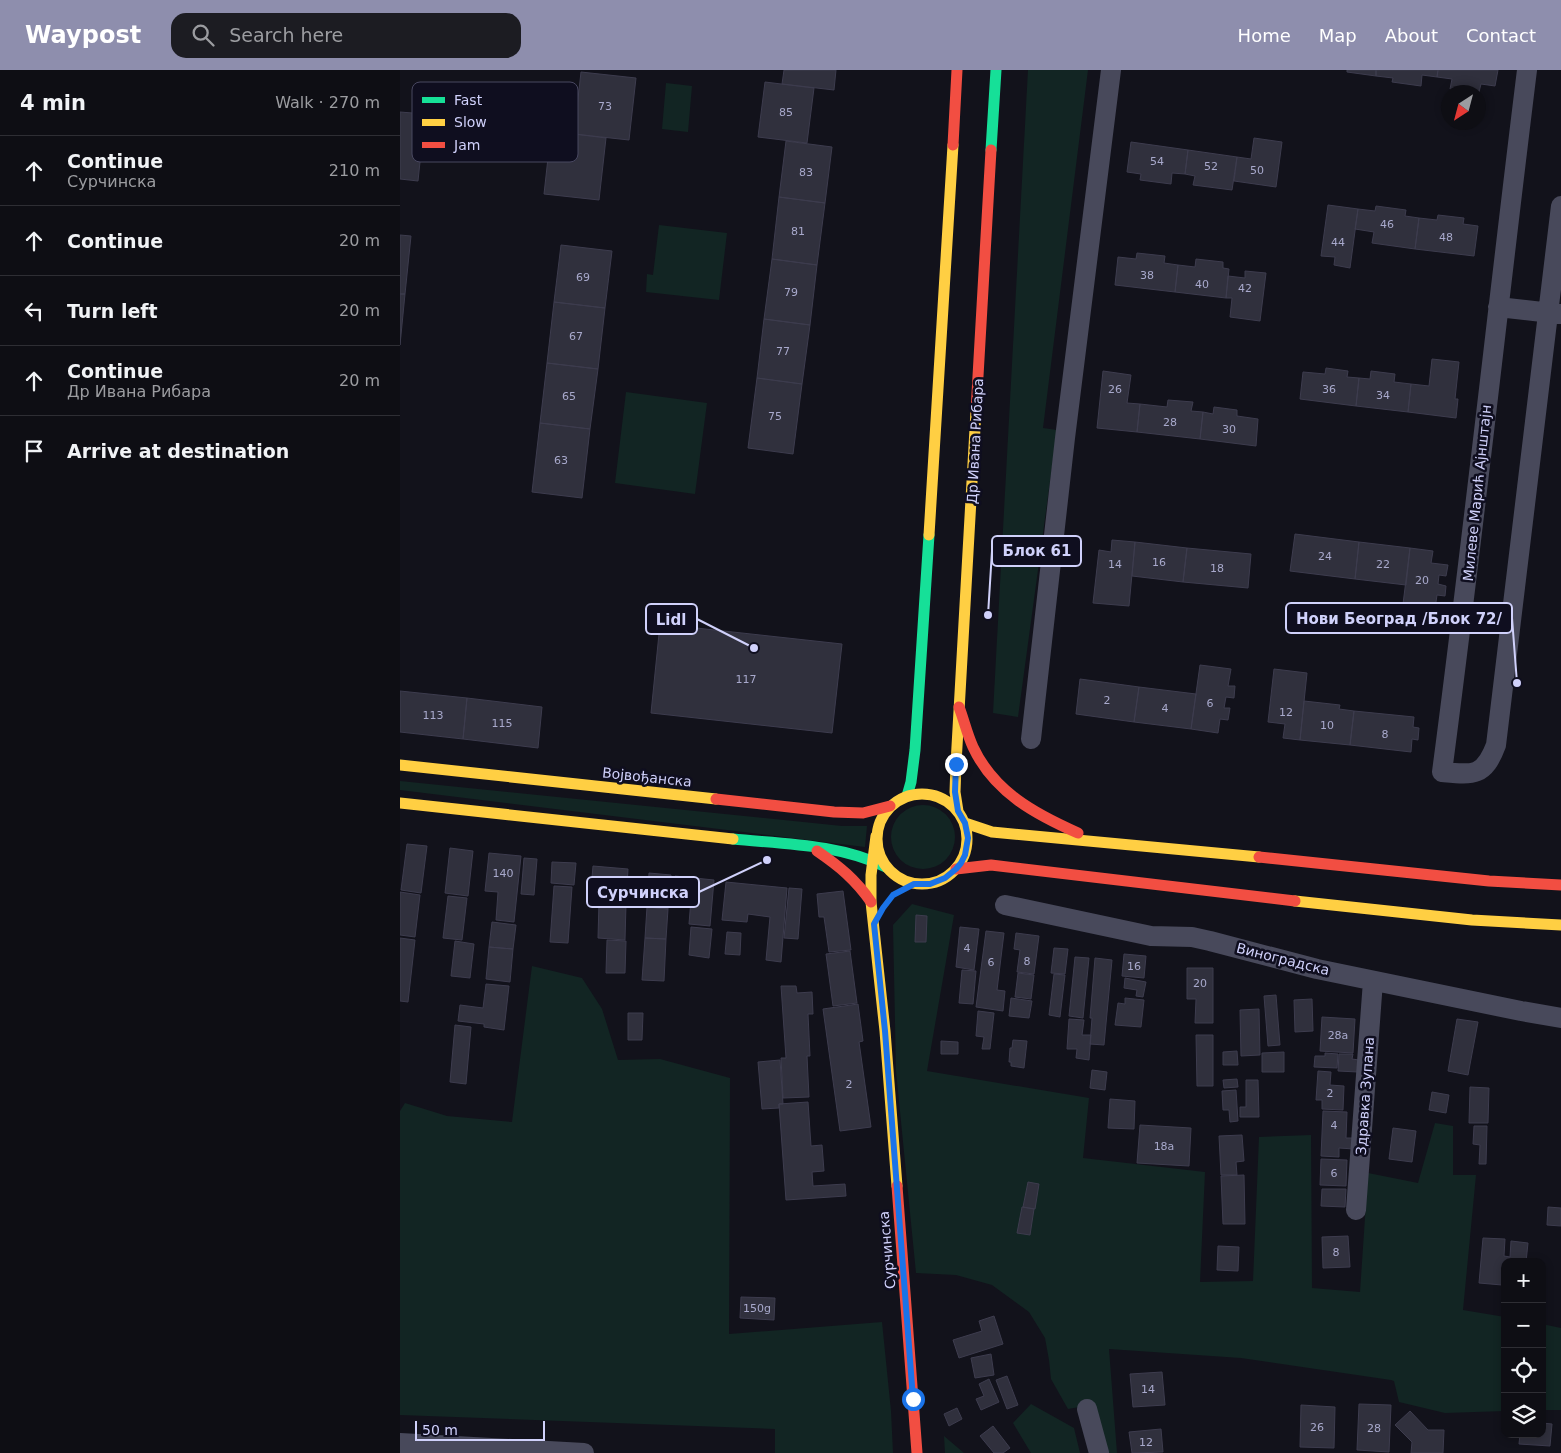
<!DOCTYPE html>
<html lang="en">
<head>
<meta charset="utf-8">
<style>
	:root { --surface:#0e0e14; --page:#1c1c22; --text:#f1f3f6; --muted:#9b9ca0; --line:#2e2e34; --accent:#8e8ead }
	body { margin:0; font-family:"DejaVu Sans",sans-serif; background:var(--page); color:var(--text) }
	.controls { position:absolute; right:15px; bottom:15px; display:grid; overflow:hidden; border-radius:10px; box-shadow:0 2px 8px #0003 }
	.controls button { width:45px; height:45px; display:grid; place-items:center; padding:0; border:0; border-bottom:1px solid var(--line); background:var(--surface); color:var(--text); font:25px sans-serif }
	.compass { position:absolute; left:1041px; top:15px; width:45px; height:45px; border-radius:50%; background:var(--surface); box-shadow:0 2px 8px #0003; rotate:216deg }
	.scale { position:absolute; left:15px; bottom:12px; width:130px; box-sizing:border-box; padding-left:5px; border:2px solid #d0d1fb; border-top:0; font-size:14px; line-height:18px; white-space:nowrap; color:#d0d1fb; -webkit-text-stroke:4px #0f0e1f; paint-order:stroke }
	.stop { position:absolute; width:15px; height:15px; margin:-11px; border:4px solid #1a73e8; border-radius:50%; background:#fff }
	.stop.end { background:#1a73e8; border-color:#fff; box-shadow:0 1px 5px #0008 }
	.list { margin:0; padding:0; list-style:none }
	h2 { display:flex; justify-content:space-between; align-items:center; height:65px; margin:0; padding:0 20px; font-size:21px }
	h2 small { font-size:16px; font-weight:400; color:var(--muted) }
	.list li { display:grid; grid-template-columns:32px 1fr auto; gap:15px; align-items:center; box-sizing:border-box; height:70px; padding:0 20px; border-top:1px solid var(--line) }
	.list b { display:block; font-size:19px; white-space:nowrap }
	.list p { margin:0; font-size:16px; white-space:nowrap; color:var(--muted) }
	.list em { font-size:16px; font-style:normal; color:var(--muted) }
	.icon { flex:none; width:28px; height:28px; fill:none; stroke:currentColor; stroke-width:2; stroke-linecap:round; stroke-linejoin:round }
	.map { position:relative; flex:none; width:1161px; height:1383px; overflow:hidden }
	header { display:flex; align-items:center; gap:30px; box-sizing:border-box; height:70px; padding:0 25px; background:var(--accent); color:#fff }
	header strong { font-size:24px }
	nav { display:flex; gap:28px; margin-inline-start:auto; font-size:18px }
	.search { width:350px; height:45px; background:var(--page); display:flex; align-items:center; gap:12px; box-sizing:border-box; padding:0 18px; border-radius:15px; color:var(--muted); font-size:19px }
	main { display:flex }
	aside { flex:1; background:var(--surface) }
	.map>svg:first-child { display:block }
</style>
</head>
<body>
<header>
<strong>Waypost</strong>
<div class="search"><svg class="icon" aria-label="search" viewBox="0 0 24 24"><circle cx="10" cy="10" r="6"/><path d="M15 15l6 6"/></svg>Search here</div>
<nav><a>Home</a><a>Map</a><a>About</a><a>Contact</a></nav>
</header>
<main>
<aside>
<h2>4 min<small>Walk · 270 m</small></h2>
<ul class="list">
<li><svg class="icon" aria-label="ahead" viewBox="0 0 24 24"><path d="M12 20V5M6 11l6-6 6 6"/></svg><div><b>Continue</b><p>Сурчинска</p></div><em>210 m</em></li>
<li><svg class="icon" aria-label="ahead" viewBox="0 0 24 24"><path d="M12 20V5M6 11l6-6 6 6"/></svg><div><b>Continue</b></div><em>20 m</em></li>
<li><svg class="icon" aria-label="left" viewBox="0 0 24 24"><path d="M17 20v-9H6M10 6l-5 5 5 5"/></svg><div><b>Turn left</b></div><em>20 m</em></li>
<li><svg class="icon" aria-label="ahead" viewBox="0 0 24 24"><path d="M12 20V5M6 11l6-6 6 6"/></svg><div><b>Continue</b><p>Др Ивана Рибара</p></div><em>20 m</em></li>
<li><svg class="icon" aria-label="arrive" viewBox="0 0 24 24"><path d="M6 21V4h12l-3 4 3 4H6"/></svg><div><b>Arrive at destination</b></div></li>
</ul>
</aside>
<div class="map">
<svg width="1161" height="1383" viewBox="0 0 1161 1383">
	<rect width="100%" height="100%" fill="#12121b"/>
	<!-- green -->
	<path fill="#122523" d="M628,0H688L643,358L657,360L618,647L593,643Z
		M65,12L89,15L84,62L59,59Z
		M266,13L292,16L288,62L262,59Z
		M259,155L327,163L319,230L246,222L247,204L253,205Z
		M226,322L307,333L295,424L215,413Z
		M0,711L442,756H467L465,777L0,720Z
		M491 767a32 32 0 1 1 64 0a32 32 0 1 1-64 0Z
		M512,834L554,845L527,1001L689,1028L683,1088L805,1102L800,1212L853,1211L859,1067L911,1065L912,1218L960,1222L968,1103L1018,1113L1035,1053L1053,1056V1105H1076L1063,1240L1105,1247V1341L1045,1343L999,1332L994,1311L991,1310L841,1288L709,1279L717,1383H705L691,1335L668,1339L651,1309L649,1290L645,1268L629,1242L592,1215L556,1205L516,1203L496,1001L493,855Z
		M132,896L182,908L202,939L218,990L260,989L330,1008L329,1264L482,1252L491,1341L493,1383H375V1359L0,1345V1041L5,1033L47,1046L112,1052Z
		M1142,1254L1161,1258V1340H1142Z
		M631,1334L674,1358L680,1383H631L613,1353Z
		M544,1366L564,1383H545Z"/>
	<!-- building -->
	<path fill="#30303d" stroke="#3d3c4e" d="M384,0H436L434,20L382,14Z
		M947,0H976V6L947,2Z
		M976,0H1038L1037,7L1022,5L1021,16L992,12L993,8L976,6Z
		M1038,0H1098L1095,16L1081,14L1079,22L1050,19L1052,9L1037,7Z
		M181,2L236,8L229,70L174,64Z
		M365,12L414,18L407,73L358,67Z
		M0,42L25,44L18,111L0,109Z
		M151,61L206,68L199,130L144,124Z
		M854,68L882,72L876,117L834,111L837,87L851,89Z
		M386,71L432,77L425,133L379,127Z
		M731,72L788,80L785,104L772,103L771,114L740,110L741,104L727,102Z
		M788,80L837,87L832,120L793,115L795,106L785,104Z
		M379,127L425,133L417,195L372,189Z
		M928,135L958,139L950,198L934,195L935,187L921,186Z
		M976,136L1006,140L1005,146L1019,148L1015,179L972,173L974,162L955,159L958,139L975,141Z
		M1038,145L1064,148L1063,154L1078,156L1074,186L1015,179L1019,148L1037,150Z
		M0,165L11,166L5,224H0Z
		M161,175L212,181L205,238L154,232Z
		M737,183L765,186L764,193L778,195L775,222L715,215L718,187L736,189Z
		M372,189L417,195L410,255L364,249Z
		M796,189L823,192V198L829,199L826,228L775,222L778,195L795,197Z
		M845,201L866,203L860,251L830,247L832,228H826L828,206L845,208Z
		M0,224H5L0,275Z
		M154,232L205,238L198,299L147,293Z
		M364,249L410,255L402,314L357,308Z
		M1032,289L1059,292L1055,329H1058L1056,348L1008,342L1011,314L1029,316Z
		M147,293L198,299L190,359L140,353Z
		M926,298L948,301L947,307L959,308L956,336L900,329L903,302L925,304Z
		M703,301L731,305L727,333L740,334L737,362L697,358Z
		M971,301L995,304L994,312L1011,314L1008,342L956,336L959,308L970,309Z
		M357,308L402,314L393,384L348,378Z
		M768,330L793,332L791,341L803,342L800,369L737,362L740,334L767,337Z
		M814,337L837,340V346L858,349L856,376L800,369L803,342L813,344Z
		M140,353L190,359L182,428L132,422Z
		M895,464L959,472L955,509L890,501Z
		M712,470L735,472L729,536L693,533L699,480L711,482Z
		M735,472L787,478L783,512L732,506Z
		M959,472L1010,478L1006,515L955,509Z
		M787,478L851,484L848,518L783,512Z
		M1010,478L1033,481L1031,493L1048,495L1046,506L1039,505L1038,514L1046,516L1045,526L1037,525L1034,546L1002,542Z
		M260,554L442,574L432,663L251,643Z
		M800,595L831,599L828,616H835L834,628L826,627L824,638H830L828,650L820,649L818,663L791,659Z
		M874,599L907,603L900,670L883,668L885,654L868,652Z
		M680,609L739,617L734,652L676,644Z
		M739,617L796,624L791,659L734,652Z
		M0,621L67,628L63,669L0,662Z
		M67,628L142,637L138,678L63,669Z
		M904,631L940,635L939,639L954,641L950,675L900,670Z
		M954,641L1014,647L1013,657L1019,658L1018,670L1012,669L1011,682L950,675Z
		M7,774L27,776L21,823L1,820Z
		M50,778L73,781L68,826L45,823Z
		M89,783L121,786L114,852L96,850L98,822L85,821Z
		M124,788L137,789L134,825L121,824Z
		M152,792L176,793L174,815L151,813Z
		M193,796L228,799L226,833L206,831V821L191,819Z
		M249,803L271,805L268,839L247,837Z
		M275,806L314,810L310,856L289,854L291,829L273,828Z
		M326,812L387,818L381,892L366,890L370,847L348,844L347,852L322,850Z
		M154,816L172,817L168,873L150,872Z
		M389,818L402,819L398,869L384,868Z
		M443,821L451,880L429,882L424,847H419L417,824Z
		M0,822L20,825L15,867L0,865Z
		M48,826L67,828L62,870L43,868Z
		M199,832L226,834L225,870L198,868Z
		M247,837L268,839L266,869L245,868Z
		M516,845L527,846L526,872H515Z
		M92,852L116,855L113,879L89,877Z
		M291,857L312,859L309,888L289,885Z
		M560,857L579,859L574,900L556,897Z
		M586,861L604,863L597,920L605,921L603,941L576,937Z
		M327,862L341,863L340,885L325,884Z
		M616,863L639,866L634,904L617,902L620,880L614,879Z
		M0,868L15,870L8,932L0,931Z
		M245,868L266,869L264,911L242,910Z
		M207,870L226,871L225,903H206Z
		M55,871L74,874L70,908L51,906Z
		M89,877L113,879L110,912L86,909Z
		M654,878L668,879L665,904L651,903Z
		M450,881L457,933L433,936L426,884Z
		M724,884L746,886L744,908L722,906Z
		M675,887L689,888L683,948L669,946Z
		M695,888L712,890L704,975L690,974L692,948H690Z
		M787,898H813V953H795L796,929H787Z
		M562,900L576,901L573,934L559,933Z
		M618,903L634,905L631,929L615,927Z
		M654,904L665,905L660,947L649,945Z
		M725,908L746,912L743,927L736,926L737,920L724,918Z
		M86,914L109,916L104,960L84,957V954L58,951L60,935L83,938Z
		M381,916H396L397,923L412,922L413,944H408L410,986H407L409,1027L383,1028L381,988H386Z
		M876,925L880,975L868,976L864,926Z
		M611,928L632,931L629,948L609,946Z
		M725,928L744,930L741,957L715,955L718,933L725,934Z
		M912,929L913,961L895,962L894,930Z
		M458,934L463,971L459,972L471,1057L440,1061L423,939Z
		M859,939L860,985L841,986L840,940Z
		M578,941L594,943L590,979H582L584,967L576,966Z
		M228,943H243L242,970H228Z
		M922,947L955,949L953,983L920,981Z
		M669,949L684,950L682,965H691L689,990L676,988L677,979H667Z
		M1057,949L1078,952L1068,1005L1048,1001Z
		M55,955L71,957L66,1014L50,1012Z
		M796,965H813V1016H797Z
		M613,970L627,971L624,998L611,996V992H609L610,978H612Z
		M541,971L558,972V984H541Z
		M837,981L838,995H823V982Z
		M884,982V1002H862V983Z
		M925,983L938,984L937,998L914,997L915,986H925Z
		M939,984H953L952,989L959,990L958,1002L938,1001Z
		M380,990L383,1034H379V1038L362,1039L358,992Z
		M692,1000L707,1002L705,1020L690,1018Z
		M918,1001L931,1002L930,1015L944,1016L943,1040L922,1039V1030H916Z
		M837,1009L838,1017L824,1018L823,1010Z
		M846,1010H858L859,1047H840V1037H846Z
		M1070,1017L1089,1018L1088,1053H1069Z
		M836,1020L838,1051L830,1052L829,1040H823L822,1021Z
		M1032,1022L1049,1025L1046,1043L1029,1040Z
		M710,1029L735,1031L734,1059L708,1058Z
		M408,1032L411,1076L422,1075L424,1101L412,1102L413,1116L445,1114L446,1126L386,1130L379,1034Z
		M923,1041L947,1042L946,1068H954V1079L939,1078V1087L921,1086Z
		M740,1055L791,1058L789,1096L737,1093Z
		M1074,1056H1087L1086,1094H1079L1080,1075L1073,1074Z
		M993,1058L1016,1061L1012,1092L989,1089Z
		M842,1065L844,1091L836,1092L837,1105H821L819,1066Z
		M921,1089L947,1090L946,1116L920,1115Z
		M844,1105L845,1154H823L821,1106Z
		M628,1112L639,1114L635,1139L623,1137Z
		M922,1119H946L945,1137L921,1136Z
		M622,1137L634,1139L630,1165L617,1163Z
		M1148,1137L1161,1138V1156L1147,1155Z
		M948,1166L950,1197L923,1198L922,1167Z
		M1083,1168L1105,1169L1104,1186L1110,1187L1111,1171L1128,1173L1126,1192H1105V1203L1103,1202L1102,1215L1079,1213Z
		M818,1176L839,1177L838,1201L817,1200Z
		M341,1227L375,1228L374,1250L340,1248Z
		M594,1246L603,1274L559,1288L553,1270L582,1261L579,1251Z
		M591,1284L594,1305L575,1308L571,1288Z
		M762,1302L765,1335L733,1337L730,1304Z
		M607,1306L618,1335L607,1339L596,1310Z
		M589,1309L599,1332L581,1340L576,1329L584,1326L579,1314Z
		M959,1334L991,1335L989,1382L957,1380Z
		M901,1335L935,1337L934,1378L900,1377Z
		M557,1338L562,1349L549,1356L544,1344Z
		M1010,1341L1028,1360H1044L1043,1383H1011L1012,1372L995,1355Z
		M1142,1353L1152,1354L1150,1376L1119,1374L1120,1364H1142Z
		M593,1356L610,1378L603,1383H594L580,1366Z
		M761,1359L763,1382L732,1383L729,1362Z"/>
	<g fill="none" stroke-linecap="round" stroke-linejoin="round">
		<!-- street -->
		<path stroke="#48495b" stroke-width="20" d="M1127,0C1098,234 1073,468 1042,702C1073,705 1084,707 1096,675L1161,136
			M1098,237L1160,244
			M631,669L665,368L711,0
			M605,835L751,866L792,867L810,871L917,899L1121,941L1161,948
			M956,1140L973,911
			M687,1339L699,1383
			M0,1373L184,1383"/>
		<!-- fast -->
		<path stroke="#16e098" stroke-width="11" d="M591,80L596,0
			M507,726L511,712L515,680L529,465
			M333,769C384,774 439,774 486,797"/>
		<!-- slow -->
		<path stroke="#ffcf43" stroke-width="11" d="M529,465L553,75
			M0,695L316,729
			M477 769a45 45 0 1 1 90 0a45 45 0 1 1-90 0Z
			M0,733L333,769
			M558,741L555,722L556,694L576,341
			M565,753L592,762L859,787
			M476,766L471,805V832L485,961L497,1116
			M895,831L1072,850L1161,855"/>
		<!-- jam -->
		<path stroke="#f24e42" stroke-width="11" d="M553,75L557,0
			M576,341L591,80
			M559,637C564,650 567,664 573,677C594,722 635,744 678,763
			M316,729L434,742L463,743L490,736
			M417,781C439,796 456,810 471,832
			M859,787L1089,811L1161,815
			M556,799L591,795L895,831
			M497,1116L517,1383"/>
	</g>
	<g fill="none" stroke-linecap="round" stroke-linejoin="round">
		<!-- route -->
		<path stroke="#1a73e8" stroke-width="6" d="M513,1329L485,961L474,854L483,838L493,825L514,814H530L545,808L556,799L561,793L565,785L568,768L565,753L558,741L555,722L556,694"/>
	</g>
	<g text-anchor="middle" stroke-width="5" stroke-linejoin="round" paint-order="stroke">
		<!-- number labels -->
		<g font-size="11" fill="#a8a9cc">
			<text x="205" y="40">73</text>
			<text x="386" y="46">85</text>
			<text x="757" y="95">54</text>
			<text x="811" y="100">52</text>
			<text x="857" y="104">50</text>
			<text x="406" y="106">83</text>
			<text x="987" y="158">46</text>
			<text x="398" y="165">81</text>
			<text x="1046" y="171">48</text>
			<text x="938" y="176">44</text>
			<text x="747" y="209">38</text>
			<text x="183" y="211">69</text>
			<text x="802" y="218">40</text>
			<text x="845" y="222">42</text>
			<text x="391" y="226">79</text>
			<text x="176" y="270">67</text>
			<text x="383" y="285">77</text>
			<text x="715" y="323">26</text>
			<text x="929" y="323">36</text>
			<text x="983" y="329">34</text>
			<text x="169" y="330">65</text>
			<text x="375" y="350">75</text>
			<text x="770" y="356">28</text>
			<text x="829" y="363">30</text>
			<text x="161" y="394">63</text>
			<text x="925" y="490">24</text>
			<text x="759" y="496">16</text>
			<text x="715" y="498">14</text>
			<text x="983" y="498">22</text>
			<text x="817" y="502">18</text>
			<text x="1022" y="514">20</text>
			<text x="346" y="613">117</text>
			<text x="707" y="634">2</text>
			<text x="810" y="637">6</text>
			<text x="765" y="642">4</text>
			<text x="886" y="646">12</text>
			<text x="33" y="649">113</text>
			<text x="102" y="657">115</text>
			<text x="927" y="659">10</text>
			<text x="985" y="668">8</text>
			<text x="103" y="807">140</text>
			<text x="567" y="882">4</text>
			<text x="627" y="895">8</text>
			<text x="591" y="896">6</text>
			<text x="734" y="900">16</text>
			<text x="800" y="917">20</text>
			<text x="938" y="969">28a</text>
			<text x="449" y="1018">2</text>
			<text x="930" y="1027">2</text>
			<text x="934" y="1059">4</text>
			<text x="764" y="1080">18a</text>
			<text x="934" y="1107">6</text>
			<text x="936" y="1186">8</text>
			<text x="357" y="1242">150g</text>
			<text x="748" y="1323">14</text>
			<text x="917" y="1361">26</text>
			<text x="974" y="1362">28</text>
			<text x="746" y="1376">12</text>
		</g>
		<!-- street labels -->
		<g font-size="14" fill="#d0d1fb" stroke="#0f0e1f">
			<text transform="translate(575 371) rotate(-87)" y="5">Др Ивана Рибара</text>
			<text transform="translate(1077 423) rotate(-84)" y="5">Милеве Марић Ајнштајн</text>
			<text transform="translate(247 707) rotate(6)" y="5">Војвођанска</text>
			<text transform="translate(883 889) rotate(14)" y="5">Виноградска</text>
			<text transform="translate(965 1026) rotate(-86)" y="5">Здравка Зупана</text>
			<text transform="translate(487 1180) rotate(-95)" y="5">Сурчинска</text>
		</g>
	</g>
	<!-- legend -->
	<rect x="12" y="12" width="166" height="80" rx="8" fill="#0f0e1f" stroke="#494861" stroke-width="1"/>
	<rect x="22" y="27" width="23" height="6" fill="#16e098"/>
	<rect x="22" y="49" width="23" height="7" fill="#ffcf43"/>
	<rect x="22" y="72" width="23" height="6" fill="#f24e42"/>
	<g font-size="14" fill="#d0d1fb">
		<text x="54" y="35">Fast</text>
		<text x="54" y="57">Slow</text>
		<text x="54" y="80">Jam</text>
	</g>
	<!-- callouts -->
	<path fill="none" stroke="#d0d1fb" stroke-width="2" d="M588 545L592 481M1117 613L1112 548M354 578L297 549M367 790L299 822"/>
	<g fill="#d0d1fb" stroke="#0f0e1f" stroke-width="2">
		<circle cx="588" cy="545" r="5"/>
		<circle cx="1117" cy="613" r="5"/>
		<circle cx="354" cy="578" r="5"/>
		<circle cx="367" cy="790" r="5"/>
	</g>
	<g fill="#0f0e1f" stroke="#d0d1fb" stroke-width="2">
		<rect x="592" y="466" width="89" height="30" rx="5"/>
		<rect x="886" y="533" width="226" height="30" rx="5"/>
		<rect x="246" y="534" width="51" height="30" rx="5"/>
		<rect x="187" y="807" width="112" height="30" rx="5"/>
	</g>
	<g font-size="15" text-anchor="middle" font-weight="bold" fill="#d0d1fb">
		<text x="637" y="486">Блок 61</text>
		<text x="999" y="554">Нови Београд /Блок 72/</text>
		<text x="271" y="555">Lidl</text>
		<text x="243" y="828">Сурчинска</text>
	</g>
</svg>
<div class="controls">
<button>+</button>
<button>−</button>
<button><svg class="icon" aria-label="locate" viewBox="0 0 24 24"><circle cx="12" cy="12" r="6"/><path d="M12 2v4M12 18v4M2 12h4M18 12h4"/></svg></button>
<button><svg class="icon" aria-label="layers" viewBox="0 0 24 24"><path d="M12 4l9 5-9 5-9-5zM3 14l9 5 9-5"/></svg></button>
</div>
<svg class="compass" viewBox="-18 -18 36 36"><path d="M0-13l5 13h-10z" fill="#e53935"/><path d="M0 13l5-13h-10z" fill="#9b9ca0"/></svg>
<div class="scale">50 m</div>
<div class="stop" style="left:513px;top:1329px"></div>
<div class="stop end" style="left:556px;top:694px"></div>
</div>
</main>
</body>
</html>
